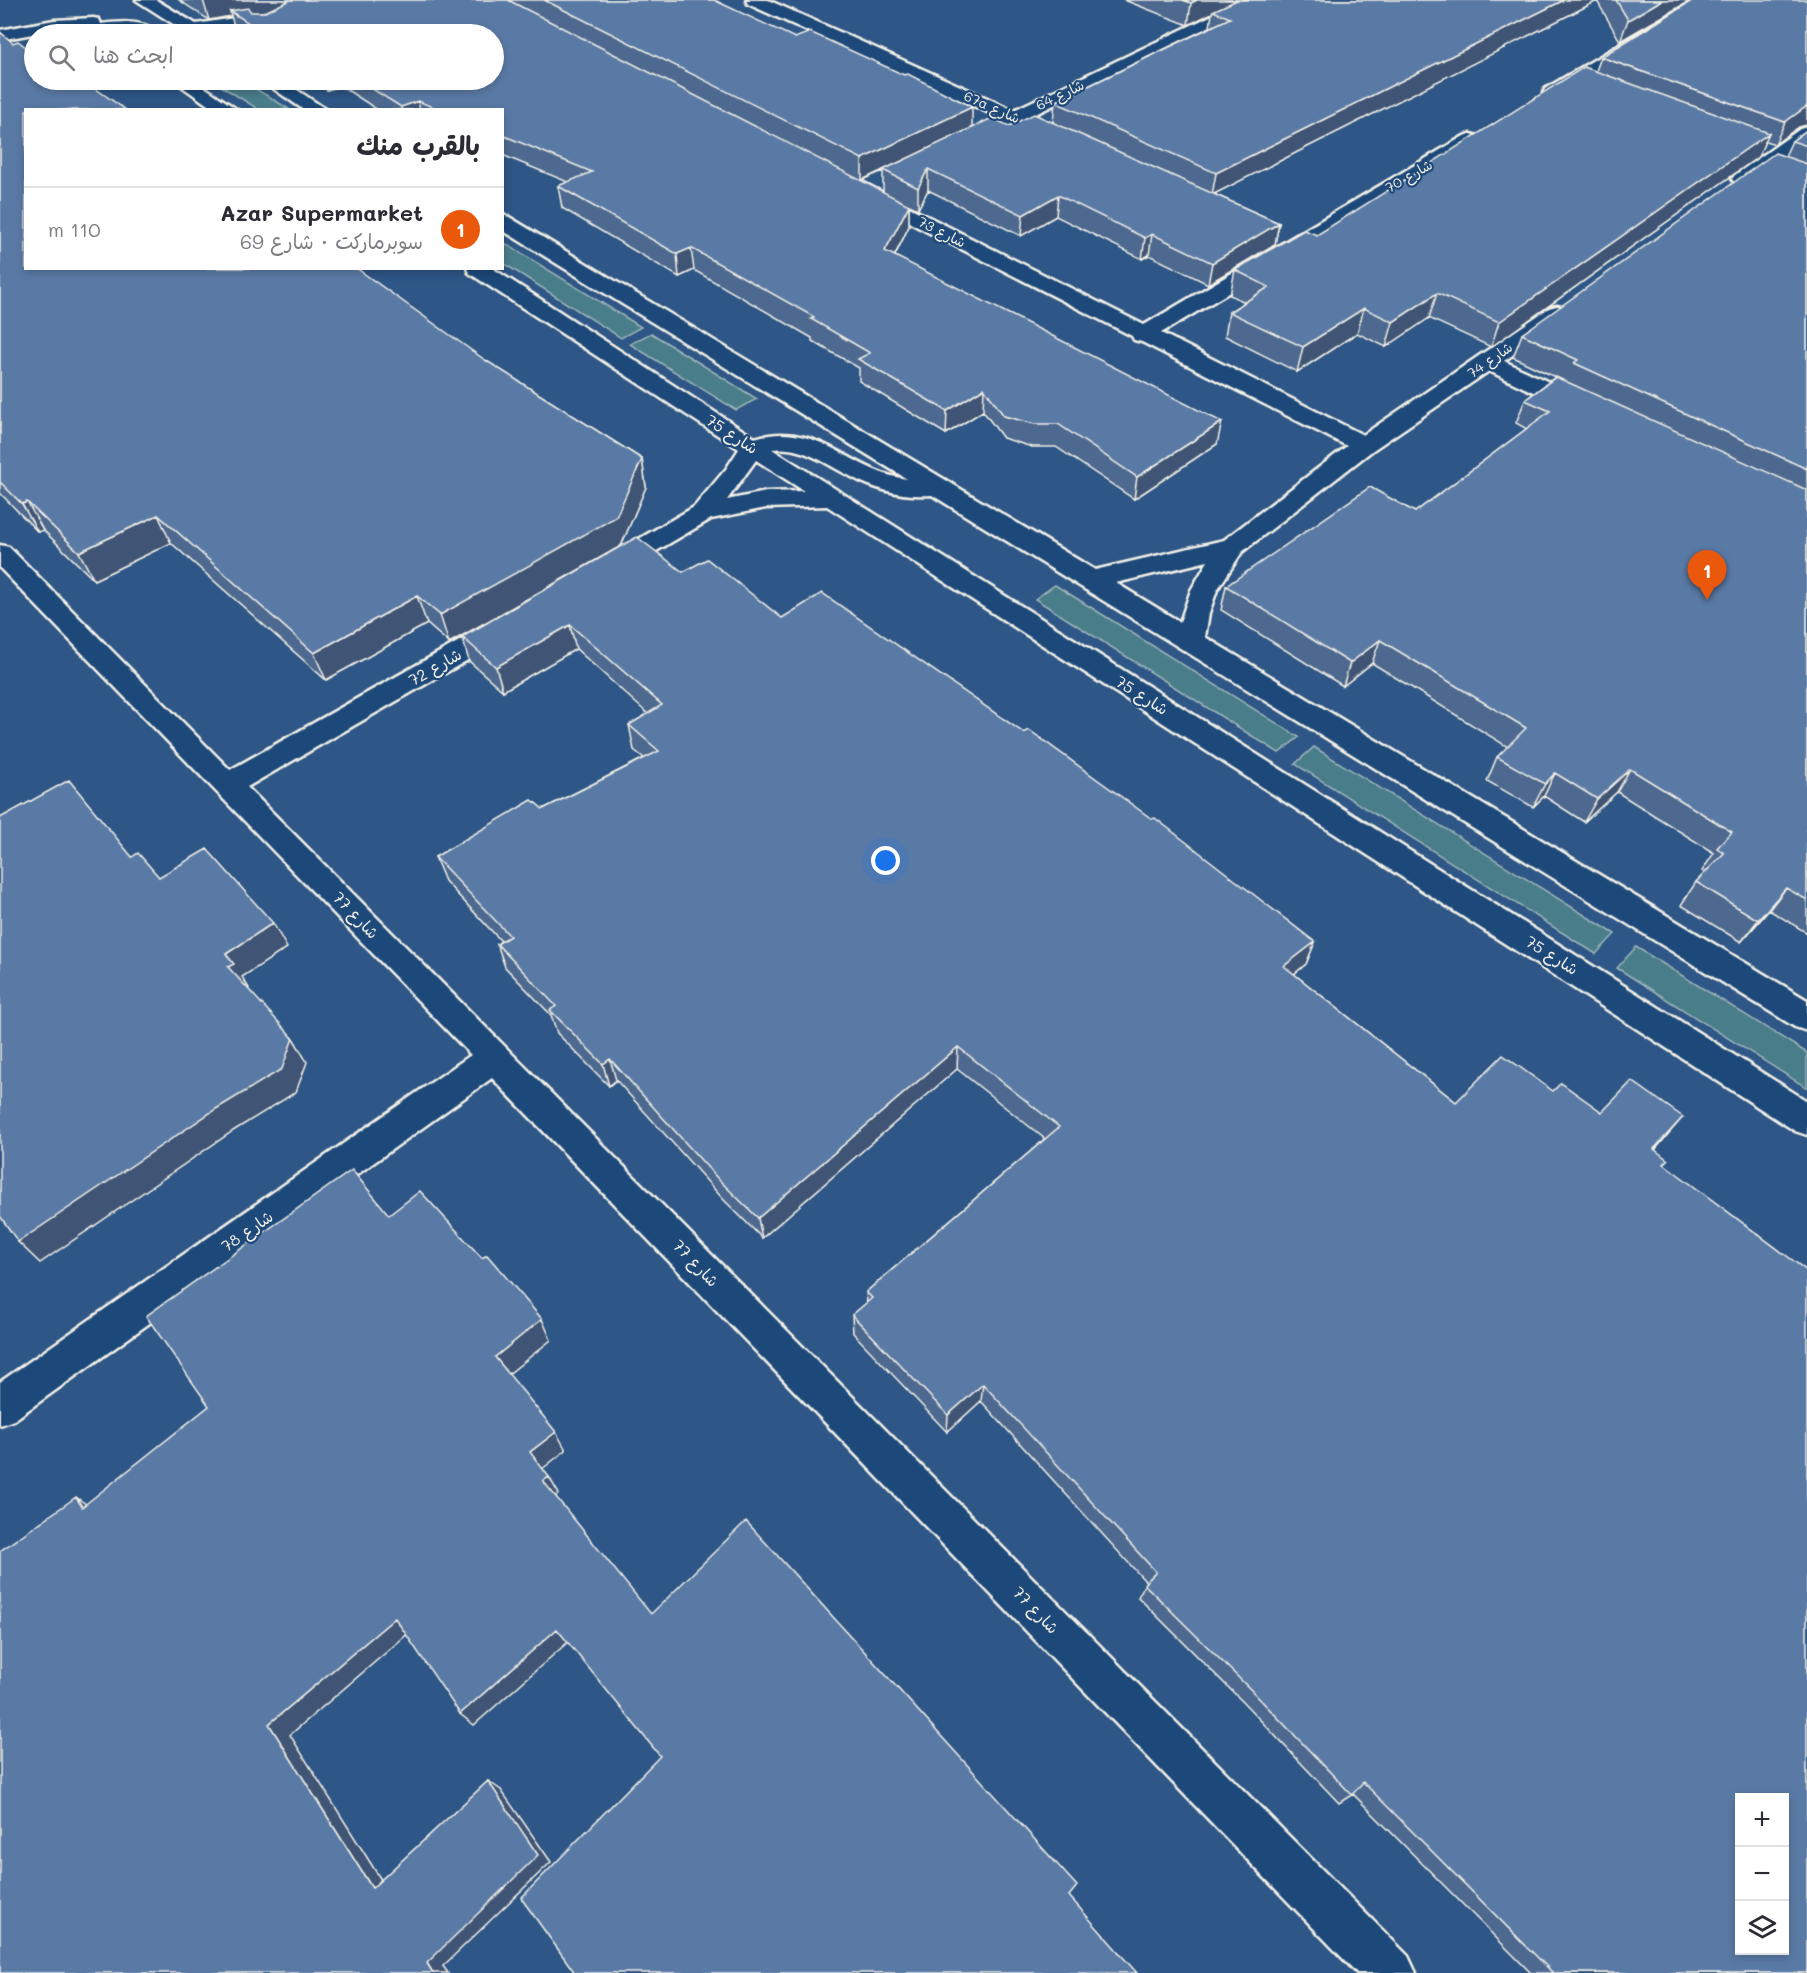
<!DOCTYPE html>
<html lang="ar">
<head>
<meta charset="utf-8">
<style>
	:root { --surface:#fff; --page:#f7f7f7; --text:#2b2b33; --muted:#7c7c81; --line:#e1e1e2; --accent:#ea580c }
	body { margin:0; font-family:Mali,"Playpen Sans Arabic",sans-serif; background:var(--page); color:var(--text); direction:rtl }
	.controls { position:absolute; right:18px; bottom:18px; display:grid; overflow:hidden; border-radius:0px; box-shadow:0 3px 9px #0003 }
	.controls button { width:54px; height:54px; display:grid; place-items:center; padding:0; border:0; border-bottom:2px solid var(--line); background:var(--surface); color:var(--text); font:30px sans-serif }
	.you { position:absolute; left:886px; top:861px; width:21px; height:21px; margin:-15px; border:4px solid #fff; border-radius:50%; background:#1a73e8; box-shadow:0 0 0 9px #1a73e833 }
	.badge { display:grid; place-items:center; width:39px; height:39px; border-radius:50%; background:var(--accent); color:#fff; font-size:20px; font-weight:700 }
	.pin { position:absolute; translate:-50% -50px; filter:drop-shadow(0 2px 3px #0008) }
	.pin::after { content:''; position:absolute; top:32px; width:21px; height:18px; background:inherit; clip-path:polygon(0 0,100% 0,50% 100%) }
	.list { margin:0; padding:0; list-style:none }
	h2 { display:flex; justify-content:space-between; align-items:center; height:78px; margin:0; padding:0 24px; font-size:26px }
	h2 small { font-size:20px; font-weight:400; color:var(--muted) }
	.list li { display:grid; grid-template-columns:39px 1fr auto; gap:18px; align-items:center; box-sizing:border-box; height:84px; padding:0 24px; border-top:2px solid var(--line) }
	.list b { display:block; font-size:22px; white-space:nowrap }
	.list p { margin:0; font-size:20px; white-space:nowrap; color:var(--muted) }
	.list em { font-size:20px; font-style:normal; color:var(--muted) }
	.icon { flex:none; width:33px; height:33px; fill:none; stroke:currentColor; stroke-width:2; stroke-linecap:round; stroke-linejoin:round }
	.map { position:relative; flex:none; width:1807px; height:1973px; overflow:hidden; direction:ltr }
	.search { position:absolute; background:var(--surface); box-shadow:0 3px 9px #0003; left:24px; top:24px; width:480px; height:66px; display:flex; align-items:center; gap:15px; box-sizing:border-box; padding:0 21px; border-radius:33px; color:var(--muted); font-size:22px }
	.panel { position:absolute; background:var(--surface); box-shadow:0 3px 9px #0003; left:24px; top:108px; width:480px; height:162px; border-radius:0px; direction:rtl }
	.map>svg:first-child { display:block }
</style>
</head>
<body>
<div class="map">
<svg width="1807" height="1973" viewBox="0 0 1807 1973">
	<rect width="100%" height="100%" fill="#2e5686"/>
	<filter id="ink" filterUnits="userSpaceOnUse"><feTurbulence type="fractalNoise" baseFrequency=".0167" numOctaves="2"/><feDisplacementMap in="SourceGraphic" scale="12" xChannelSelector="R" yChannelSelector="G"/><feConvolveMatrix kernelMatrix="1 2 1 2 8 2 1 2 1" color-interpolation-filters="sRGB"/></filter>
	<g filter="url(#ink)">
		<!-- green -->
		<path fill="#4a7d8a" stroke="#9fb7b9" stroke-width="1.5" d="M218,80H241L289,109H258L213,81Z
			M503,242L641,327L621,338L503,263Z
			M651,333L757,399L736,410L630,344Z
			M1055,585L1299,737L1279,753L1035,599Z
			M1314,747L1615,934L1596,954L1295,764Z
			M1636,947L1807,1053V1088L1617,968Z"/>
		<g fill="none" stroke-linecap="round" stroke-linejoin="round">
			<defs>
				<path id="minor" d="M136,0H156L196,24L279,11L285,12L288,16L285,20L279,21L208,34H189Z
					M746,0H768L1014,110L1244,0H1266L1264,4L1029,117L1070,135L1073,139L1070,143L1063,145L1014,124L1001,129L994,127L992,123L998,117L748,4Z
					M1695,0H1715L1559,97H1545L1543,93L1545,89Z
					M93,18L99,19L101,24C118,22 147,19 159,34H103L97,33L95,28L54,30L0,40V30L54,20Z
					M173,80H194L238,110H215Z
					M261,80H282L327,110H304Z
					M1807,127V142L1749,183H1735L1732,179L1735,175L1800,129Z
					M1471,134L1478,136L1481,140L1478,144L1161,333L1363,435L1549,308L1557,306L1565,308L1568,313L1565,318L1504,361L1589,401L1593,406L1589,411L1581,413L1573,411L1489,371L1373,450L1242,552L1217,590L1209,613L1205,637L1807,1000V1031L1795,1027L932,495C903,497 875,490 850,476C824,463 802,445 772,449L1807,1101V1135L1795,1131L827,506L766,508L711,519L617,574L608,576L599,574L595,568L599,562L694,507L726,469L739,449L469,273L467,268H492L755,438C819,419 850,472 907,479L502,230V215L509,217L1095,570L1224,540L1347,446L1142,342L1134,340L1132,336L863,199L860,195L863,191H877L1144,325L1464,136ZM756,460L804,491L766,492L727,500ZM1208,561L1191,590L1180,622L1116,583Z
					M0,545L9,547L230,770L493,622L503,619L513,622L517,628L513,634L247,787L1408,1956L1416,1973H1357L492,1078L14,1420L0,1425V1382L471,1055L0,568Z"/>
			</defs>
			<!-- minor casing -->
			<use href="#minor" stroke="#f4f1e8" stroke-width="5"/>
			<!-- minor -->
			<use href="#minor" fill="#1f4a7a" fill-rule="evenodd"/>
		</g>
		<!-- wall -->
		<path fill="#4d698f" stroke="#f4f1e8" stroke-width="1.5" fill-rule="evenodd" d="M179,0H714L972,127L1009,126L1053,122L1055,102L1210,27L1212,13L1188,25L1124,0H1691L1620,41L1597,1L1214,194L1279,223L1275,244L1208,284L1149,255L1142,259L1056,216L1021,236L928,190L918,209L909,205V226L895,256L1217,444L1134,499L1056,447H1032L1003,438L983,411L946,434L859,381V368L812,341V338L694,270L679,277L562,208L558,186L568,182L502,155V110H378L341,86L327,90L311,80H494V34H241L236,32L231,16L209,20ZM883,171V191L862,180Z
			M0,32L13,43L485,360L642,459L646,487L621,546L449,643L427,624L326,680L171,543L94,580L43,530L38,532L0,493Z
			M1601,57L1799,127L1775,144L1765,141L1758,157L1491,347L1429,318L1386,347L1357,333L1297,372L1225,336L1229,312L1245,302L1230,295L1235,270L1317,235L1596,71Z
			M1807,130V933L1769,910L1741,942L1681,905L1696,882L1705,873L1702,871L1714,853L1617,792L1584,822L1544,796L1533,807L1487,781L1497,757L1508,747L1372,663L1343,686L1221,610L1226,586L1415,512L1527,429L1516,423L1525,400L1555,377L1513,357L1522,334L1785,156L1792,141Z
			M683,572L782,618L1315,942L1306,964L1294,974L1456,1102L1553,1091L1665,1138L1655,1150L1664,1164L1807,1973H1531L1353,1794L1339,1803L1243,1702L1138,1597L1146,1582L981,1401L947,1432L853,1333L852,1315L867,1303L866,1292L1045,1139L957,1069L762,1238L723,1199L616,1080L609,1086L557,1033L551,1015L505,967L497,944L501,941L445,881L435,857L543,809L644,758L634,750L629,725L648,714L576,649L503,691L469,661L462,637Z"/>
		<!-- shaded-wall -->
		<path fill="#3f5574" stroke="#f4f1e8" stroke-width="1.5" d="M203,0H308L280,9L236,16L230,11L231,16L209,20Z
			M1197,0H1239L1213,11L1212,13L1188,25L1191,3Z
			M1564,0H1598L1597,1L1212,195L1216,173Z
			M1662,0H1691L1620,41L1628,20Z
			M324,80H339L341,86L327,90Z
			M418,101L420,110H401V107Z
			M1807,106V125L1799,127L1775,144L1785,122Z
			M972,107V128L862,180V159Z
			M1769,133L1758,157L1491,347L1499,322Z
			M928,169V190L918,209V188Z
			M1058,195L1056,216L1021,236L1023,215Z
			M909,205V226L886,273L885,251Z
			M1279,223L1275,244L1208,284L1212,263Z
			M1152,234L1149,255L1142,259L1145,238Z
			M691,248L694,270L679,277L677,254Z
			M1437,293L1429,318L1386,347L1393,322Z
			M1364,308L1357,333L1297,372L1303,347Z
			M984,388L983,411L946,434L947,411Z
			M1222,422L1217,444L1134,499L1137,477Z
			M642,459L646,487L621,546L449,643L440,615Z
			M27,502L43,530L38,532L22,504Z
			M158,515L171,543L94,580L79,552Z
			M417,596L427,624L326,680L314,653Z
			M570,625L576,649L503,691L496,667Z
			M1380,640L1372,663L1343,686L1350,663Z
			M1630,769L1617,792L1584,822L1597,799Z
			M1555,773L1544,796L1533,807L1545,784Z
			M1786,888L1769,910L1741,942L1758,920Z
			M273,923L287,948L242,977L249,988L243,992L228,967L226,954Z
			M1315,942L1306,964L1276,989L1284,966Z
			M293,1038L307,1062L296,1092L233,1131L40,1263L18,1242Z
			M958,1047L957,1069L762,1238L758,1218Z
			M610,1059L616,1080L609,1086L603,1064Z
			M1683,1117L1665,1138L1637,1169L1654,1149Z
			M542,1319L551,1340L506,1376L495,1357Z
			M983,1384L981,1401L947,1432L948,1415Z
			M556,1432L566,1450L541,1470L530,1452Z
			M549,1477L559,1494L554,1498L543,1481Z
			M76,1497L100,1514L82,1507Z
			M395,1618L411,1631L290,1735L390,1894L372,1888L269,1724Z
			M557,1629L568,1642L474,1725L460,1714Z
			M488,1781L501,1790L551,1862L443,1966L448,1973H433L427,1963Z"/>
		<!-- building -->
		<path fill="#5a7aa6" stroke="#f4f1e8" stroke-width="1.5" fill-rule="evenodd" d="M290,0H508L909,205L885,251L1222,422L1137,477L1058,424H1034L1004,416L984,388L947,411L858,359L870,353L811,319L814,317L691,248L677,254L558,186L592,172L502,135V110H440L418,101L401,107L358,80H494V34H266L230,11L248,8L251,12H265Z
			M544,0H714L795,38L810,32L904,75L908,74L972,107L862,159Z
			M1182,0H1197L1191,3Z
			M1237,0H1564L1216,173L1055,102L1230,18L1213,11Z
			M1616,0H1662L1628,20Z
			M1693,0H1807V106L1785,122L1601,57Z
			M0,32L13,43L18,41L30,50L34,48V80H83L126,110H26V268H356L485,360L642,459L616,517L440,615L417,596L314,653L158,515L79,552L27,502L22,504L0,482Z
			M1584,67L1769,133L1499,322L1437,293L1393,322L1364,308L1303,347L1229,312L1269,287L1235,270L1304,230L1317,235Z
			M1034,114L1279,223L1212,263L1152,234L1145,238L1058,195L1023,215L928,169L918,188L883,170L992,118L1009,126Z
			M1807,130V146L1792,141Z
			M1775,153L1807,164V469L1574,363L1578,360L1522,334Z
			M1556,377L1807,490V900L1786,888L1758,920L1696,882L1724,853L1717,848L1732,832L1630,769L1597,799L1555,773L1545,784L1497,757L1526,728L1380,640L1350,663L1226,586L1370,487L1415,512L1550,411L1525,400Z
			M637,537L683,572L707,559L782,618L822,593L1024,733L1029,730L1152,819L1155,818L1315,942L1284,966L1456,1102L1503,1055L1553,1091L1561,1083L1602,1112L1632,1081L1683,1117L1654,1149L1668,1160L1664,1164L1807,1271V1973H1553L1363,1782L1352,1795L1253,1692L1144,1584L1156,1572L983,1384L948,1415L852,1315L872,1298L866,1292L1059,1127L958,1047L758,1218L718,1179L610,1059L603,1064L550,1010L556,1006L497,944L510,936L435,857L532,800L543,809L659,751L629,725L662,705L570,625L496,667L462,637ZM1740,1797H1785V1950H1740Z
			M69,780L132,857L138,853L159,877L207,849L273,923L226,954L234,964L228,967L293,1038L282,1069L216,1109L18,1242L0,1216V818Z
			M352,1170L389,1215L420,1191L482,1258L487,1255L542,1319L495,1357L556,1432L530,1452L549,1477L543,1481L651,1614L746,1521L1077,1886L1069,1896L1137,1973H575L521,1898L660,1756L557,1629L460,1714L395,1618L269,1724L372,1888L488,1781L538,1855L427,1963L433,1973H0V1551L76,1497L82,1507L209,1406L146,1316Z"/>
	</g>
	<g text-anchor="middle" stroke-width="4.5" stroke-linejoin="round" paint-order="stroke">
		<!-- far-street labels -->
		<g font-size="14" fill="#f4f1e8" stroke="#1f4a7a">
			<text transform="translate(1060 95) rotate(-26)" y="5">شارع 64</text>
			<text transform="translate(992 107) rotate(24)" y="5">67a شارع</text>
			<text transform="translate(1409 176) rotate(-30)" y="5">شارع 70</text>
			<text transform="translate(942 232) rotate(27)" y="5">شارع 73</text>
			<text transform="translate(1490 360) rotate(-35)" y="5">شارع 74</text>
		</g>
		<!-- street labels -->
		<g font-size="16" fill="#f4f1e8" stroke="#1f4a7a">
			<text transform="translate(732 434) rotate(33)" y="6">شارع 75</text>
			<text transform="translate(435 667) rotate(-30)" y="6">شارع 72</text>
			<text transform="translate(1142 695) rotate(32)" y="6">شارع 75</text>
			<text transform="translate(356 915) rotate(46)" y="6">شارع 77</text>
			<text transform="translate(1552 955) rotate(32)" y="6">شارع 75</text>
			<text transform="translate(247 1231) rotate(-35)" y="6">شارع 78</text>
			<text transform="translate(696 1263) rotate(46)" y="6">شارع 77</text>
			<text transform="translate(1036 1610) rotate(46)" y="6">شارع 77</text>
		</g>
	</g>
</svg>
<div class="controls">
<button>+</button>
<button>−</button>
<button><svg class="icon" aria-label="layers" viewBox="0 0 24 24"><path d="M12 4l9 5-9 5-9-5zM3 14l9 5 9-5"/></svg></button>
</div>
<div class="you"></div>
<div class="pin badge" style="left:1707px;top:600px">1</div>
<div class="search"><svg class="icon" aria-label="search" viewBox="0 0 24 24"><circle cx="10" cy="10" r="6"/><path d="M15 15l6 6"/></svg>ابحث هنا</div>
<section class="panel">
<h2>بالقرب منك<small></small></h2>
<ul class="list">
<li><span class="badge">1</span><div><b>Azar Supermarket</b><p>سوبرماركت · شارع 69</p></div><em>110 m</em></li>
</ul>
</section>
</div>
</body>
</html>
